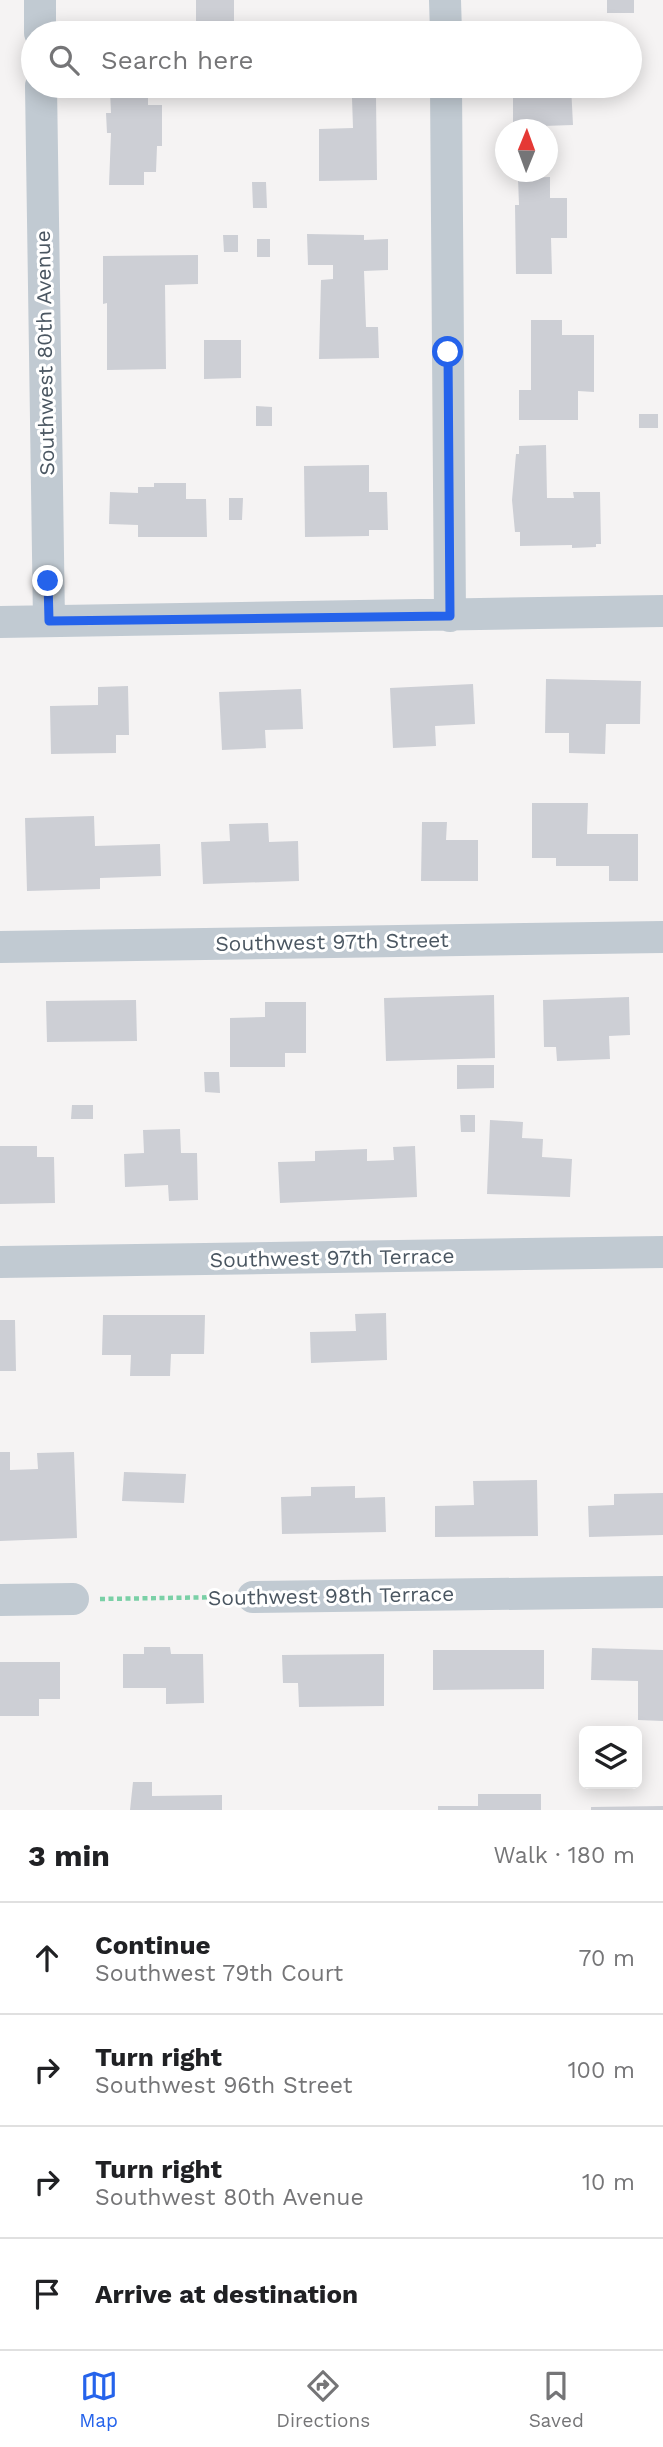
<!DOCTYPE html>
<html lang="en">
<head>
<meta charset="utf-8">
<style>
	:root { --surface:#fff; --page:#f2f2f2; --text:#202124; --muted:#757577; --line:#e0e0e0; --accent:#2563eb }
	body { margin:0; font-family:"Work Sans",sans-serif; background:var(--page); color:var(--text) }
	.controls { position:absolute; right:21px; bottom:21px; display:grid; overflow:hidden; border-radius:10px; box-shadow:0 4px 18px #0003 }
	.controls button { width:63px; height:63px; display:grid; place-items:center; padding:0; border:0; border-bottom:2px solid var(--line); background:var(--surface); color:var(--text); font:35px sans-serif }
	.compass { position:absolute; left:495px; top:119px; width:63px; height:63px; border-radius:50%; background:var(--surface); box-shadow:0 4px 18px #0003; rotate:1deg }
	.stop { position:absolute; width:21px; height:21px; margin:-16px; border:5px solid #2563eb; border-radius:50%; background:#fff }
	.stop.end { background:#2563eb; border-color:#fff; box-shadow:0 2px 7px #0008 }
	.list { margin:0; padding:0; list-style:none }
	h2 { display:flex; justify-content:space-between; align-items:center; height:91px; margin:0; padding:0 28px; font-size:30px }
	h2 small { font-size:23px; font-weight:400; color:var(--muted) }
	.list li { display:grid; grid-template-columns:46px 1fr auto; gap:21px; align-items:center; box-sizing:border-box; height:112px; padding:0 28px; border-top:2px solid var(--line) }
	.list b { display:block; font-size:26px; white-space:nowrap }
	.list p { margin:0; font-size:23px; white-space:nowrap; color:var(--muted) }
	.list em { font-size:23px; font-style:normal; color:var(--muted) }
	.icon { flex:none; width:38px; height:38px; fill:none; stroke:currentColor; stroke-width:2; stroke-linecap:round; stroke-linejoin:round }
	.map { position:relative; flex:none; width:663px; height:1810px; overflow:hidden }
	.search { position:absolute; background:var(--surface); box-shadow:0 4px 18px #0003; left:21px; right:21px; top:21px; height:77px; display:flex; align-items:center; gap:18px; box-sizing:border-box; padding:0 24px; border-radius:38px; color:var(--muted); font-size:26px }
	.sheet { height:539px; background:var(--surface) }
	nav { display:flex; justify-content:space-around; align-items:center; box-sizing:border-box; height:98px; border-top:2px solid var(--line); background:var(--surface); font-size:19px; color:var(--muted) }
	nav a { display:grid; justify-items:center; gap:4px }
	nav .on { color:var(--accent) }
	.map>svg:first-child { display:block }
</style>
</head>
<body>
<div class="map">
<svg width="663" height="1810" viewBox="0 0 663 1810">
	<rect width="100%" height="100%" fill="#f5f3f3"/>
	<!-- building -->
	<path fill="#cdcfd5" d="M196,0H234V21H196Z
		M607,0H634V13H607Z
		M526,26L570,27V33H526Z
		M527,86H571L573,125L513,127V96H527Z
		M110,90H148V105H162V146H157L156,172H144V185H109L111,133H107L106,113H111Z
		M376,97L377,180L319,181V129L353,128L352,98Z
		M550,177V198H567V238H551L552,274H516L515,205H519L518,178Z
		M252,182H266L267,208H253Z
		M307,234L364,235V240L388,239V270L364,271L366,327H378L379,358L319,359L321,280L333,279V265H308Z
		M223,235H238V252H224Z
		M257,239H270V257H257Z
		M198,255V284L165,285L166,369L107,370V303L103,304V256Z
		M531,320H562V335H594V392L578,391V420H519V390H531Z
		M204,340H241V378L204,379Z
		M256,406L272,407V426H256Z
		M639,414H658V428H639Z
		M546,445L547,498H574L573,492H600L601,544H596V547L572,548V545L520,546V532H515L512,500L516,454H519V446Z
		M369,465V492H387L388,530H369V536L305,537L304,466Z
		M154,483H186V499H206L207,537H138V525L109,524L110,492L138,493V487H154Z
		M229,498H243L242,520H229Z
		M546,679L641,681L640,724H606L605,754L569,753V733H545Z
		M473,684L475,724L435,726L436,746L393,748L390,688Z
		M128,686L129,735H116V753L51,754L50,706L98,705V687Z
		M301,689L303,729L265,730L266,748L222,750L219,692Z
		M532,803H588L587,834H638V881H609V866H556V858H532Z
		M94,816L95,846L160,844L161,876L100,878V889L27,891L25,818Z
		M422,822H447L446,840H478V881H421Z
		M268,823L269,842L298,841L299,881L203,884L201,842L230,841L229,824Z
		M494,995L495,1058L386,1061L384,998Z
		M629,997L630,1035L609,1036L610,1059L557,1061L556,1047H544L543,1000Z
		M136,1000L137,1041L47,1042L46,1001Z
		M265,1002H306V1053H285V1067H230V1018L265,1017Z
		M457,1065H494V1088L457,1089Z
		M204,1072H219L220,1093L205,1092Z
		M72,1105H93V1119H71Z
		M460,1115H475V1132H461Z
		M490,1120L523,1122L522,1138L543,1139L542,1157L572,1159L570,1197L487,1194Z
		M180,1129L181,1153H197L198,1200L169,1201L168,1185L125,1187L124,1154L144,1153L143,1130Z
		M0,1146H37V1157H54L55,1203L0,1204Z
		M415,1146L417,1197L280,1203L278,1162L315,1161V1151L367,1149V1161L394,1160L393,1147Z
		M386,1313L387,1360L311,1363L310,1332L356,1331L355,1314Z
		M103,1315H205L204,1354H171L170,1376H130L131,1355H102Z
		M0,1320H15L16,1371H0Z
		M0,1452H10V1470L38,1469L37,1453L74,1452L77,1538L0,1541Z
		M124,1472L186,1474L184,1503L122,1501Z
		M537,1480L538,1536L435,1537V1506L474,1505L473,1481Z
		M355,1486V1498L385,1497L386,1532L282,1534L281,1497L311,1496V1487Z
		M663,1493V1535L589,1537L588,1506L614,1505V1494Z
		M144,1647H170L171,1654H203L204,1703L166,1704V1688H123V1654H144Z
		M592,1648L663,1650V1721L638,1720V1681L591,1680Z
		M433,1650H544V1689L433,1690Z
		M384,1654V1706L299,1707L298,1683H283L282,1655Z
		M0,1662H60V1699H39V1716H0Z
		M133,1782H152V1796L222,1795V1810H130Z
		M478,1794H541V1810H438V1806H478Z
		M663,1806V1810H591V1807Z"/>
	<g fill="none" stroke-linecap="round" stroke-linejoin="round">
		<!-- path -->
		<path stroke="#7ad0a6" stroke-width="4.5" stroke-dasharray="5 3.5" stroke-linecap="butt" d="M100,1599L228,1597"/>
		<!-- minor -->
		<path stroke="#c1cad2" stroke-width="32" d="M40,0V33
			M445,0L446,33
			M41,86L49,621
			M446,86L450,616
			M0,622L663,611
			M0,947L663,937
			M0,1262L663,1252
			M253,1597L663,1592
			M0,1600L73,1599"/>
	</g>
	<g fill="none" stroke-linecap="round" stroke-linejoin="round">
		<!-- route -->
		<path stroke="#2563eb" stroke-width="9" d="M48,581L49,621L450,616L448,352"/>
	</g>
	<g text-anchor="middle" stroke-width="6" stroke-linejoin="round" paint-order="stroke">
		<!-- street labels -->
		<g font-size="21" fill="#4a5661" stroke="#fff">
			<text transform="translate(45 353) rotate(-91)" y="7">Southwest 80th Avenue</text>
			<text transform="translate(332 942) rotate(-1)" y="7">Southwest 97th Street</text>
			<text transform="translate(332 1258) rotate(-1)" y="7">Southwest 97th Terrace</text>
			<text transform="translate(331 1596) rotate(-1)" y="7">Southwest 98th Terrace</text>
		</g>
	</g>
</svg>
<div class="controls">
<button><svg class="icon" aria-label="layers" viewBox="0 0 24 24"><path d="M12 4l9 5-9 5-9-5zM3 14l9 5 9-5"/></svg></button>
</div>
<svg class="compass" viewBox="-18 -18 36 36"><path d="M0-13l5 13h-10z" fill="#e53935"/><path d="M0 13l5-13h-10z" fill="#757577"/></svg>
<div class="stop" style="left:448px;top:352px"></div>
<div class="stop end" style="left:48px;top:581px"></div>
<div class="search"><svg class="icon" aria-label="search" viewBox="0 0 24 24"><circle cx="10" cy="10" r="6"/><path d="M15 15l6 6"/></svg>Search here</div>
</div>
<section class="sheet">
<h2>3 min<small>Walk · 180 m</small></h2>
<ul class="list">
<li><svg class="icon" aria-label="ahead" viewBox="0 0 24 24"><path d="M12 20V5M6 11l6-6 6 6"/></svg><div><b>Continue</b><p>Southwest 79th Court</p></div><em>70 m</em></li>
<li><svg class="icon" aria-label="right" viewBox="0 0 24 24"><path d="M7 20v-9h11M14 6l5 5-5 5"/></svg><div><b>Turn right</b><p>Southwest 96th Street</p></div><em>100 m</em></li>
<li><svg class="icon" aria-label="right" viewBox="0 0 24 24"><path d="M7 20v-9h11M14 6l5 5-5 5"/></svg><div><b>Turn right</b><p>Southwest 80th Avenue</p></div><em>10 m</em></li>
<li><svg class="icon" aria-label="arrive" viewBox="0 0 24 24"><path d="M6 21V4h12l-3 4 3 4H6"/></svg><div><b>Arrive at destination</b></div></li>
</ul>
</section>
<nav>
<a class="on"><svg class="icon" aria-label="map" viewBox="0 0 24 24"><path d="M3 6l6-2 6 2 6-2v14l-6 2-6-2-6 2zM9 4v14M15 6v14"/></svg>Map</a>
<a><svg class="icon" aria-label="directions" viewBox="0 0 24 24"><path d="M12 3l9 9-9 9-9-9zM9 14v-3h6M13 9l2 2-2 2"/></svg>Directions</a>
<a><svg class="icon" aria-label="saved" viewBox="0 0 24 24"><path d="M7 4h10v16l-5-4-5 4z"/></svg>Saved</a>
</nav>
</body>
</html>
